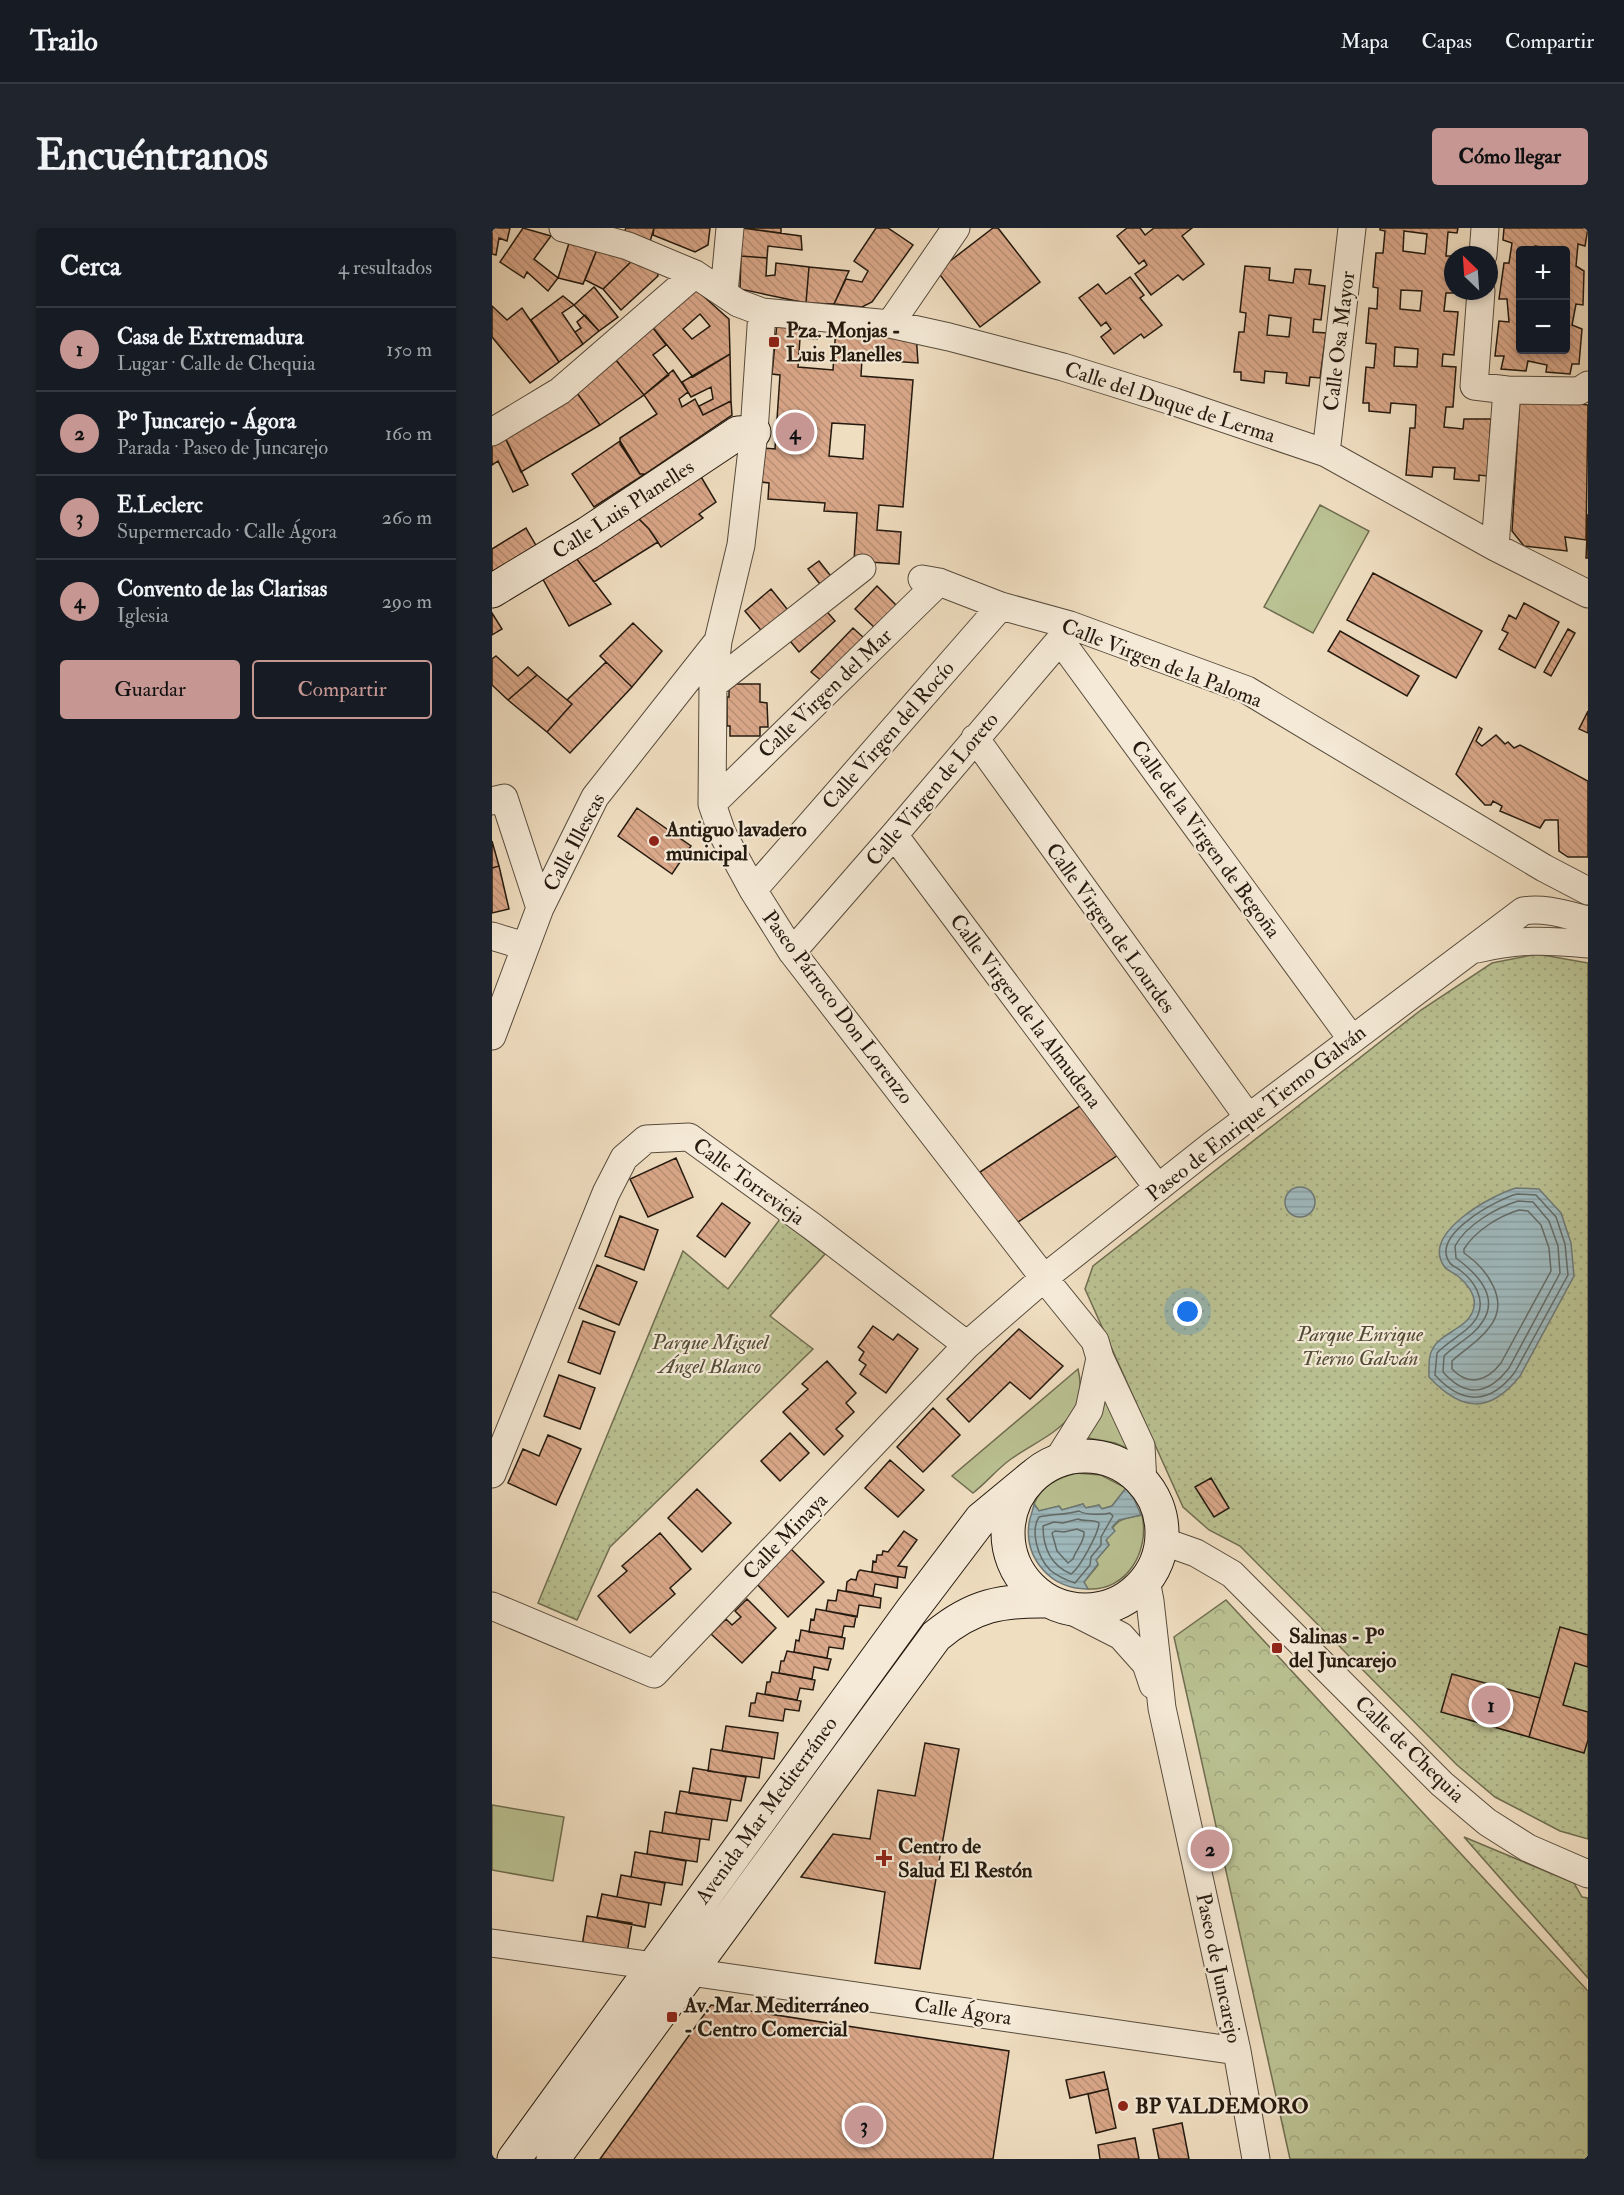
<!DOCTYPE html>
<html lang="es">
<head>
<meta charset="utf-8">
<style>
	:root { --surface:#171b24; --page:#20242c; --text:#f1f3f6; --muted:#9ea1a6; --line:#363941; --accent:#c59692 }
	body { margin:0; font-family:"IM FELL Double Pica",serif; background:var(--page); color:var(--text) }
	.controls { position:absolute; right:18px; top:18px; display:grid; overflow:hidden; border-radius:6px; box-shadow:0 3px 9px #0003 }
	.controls button { width:54px; height:54px; display:grid; place-items:center; padding:0; border:0; border-bottom:2px solid var(--line); background:var(--surface); color:var(--text); font:30px sans-serif }
	.compass { position:absolute; left:952px; top:18px; width:54px; height:54px; border-radius:50%; background:var(--surface); box-shadow:0 3px 9px #0003; rotate:335deg }
	.you { position:absolute; left:696px; top:1084px; width:21px; height:21px; margin:-15px; border:4px solid #fff; border-radius:50%; background:#1a73e8; box-shadow:0 0 0 9px #1a73e833 }
	.badge { display:grid; place-items:center; width:39px; height:39px; border-radius:50%; background:var(--accent); color:#111; font-size:20px; font-weight:700 }
	.pin { position:absolute; translate:-50% -50%; border:3px solid #fff; box-shadow:0 2px 6px #0006 }
	.list { margin:0; padding:0; list-style:none }
	h2 { display:flex; justify-content:space-between; align-items:center; height:78px; margin:0; padding:0 24px; font-size:26px }
	h2 small { font-size:20px; font-weight:400; color:var(--muted) }
	.list li { display:grid; grid-template-columns:39px 1fr auto; gap:18px; align-items:center; box-sizing:border-box; height:84px; padding:0 24px; border-top:2px solid var(--line) }
	.list b { display:block; font-size:22px; white-space:nowrap }
	.list p { margin:0; font-size:20px; white-space:nowrap; color:var(--muted) }
	.list em { font-size:20px; font-style:normal; color:var(--muted) }
	.actions { display:flex; gap:12px; padding:18px 24px }
	.actions a { flex:1; padding:14px 0; border:2px solid var(--accent); border-radius:6px; text-align:center; font-size:21px; color:var(--accent) }
	.actions .main { background:var(--accent); color:#111 }
	.map { position:relative; flex:none; width:1096px; height:1931px; overflow:hidden; border-radius:6px }
	header { display:flex; align-items:center; gap:36px; box-sizing:border-box; height:84px; padding:0 30px; background:var(--surface); border-bottom:2px solid var(--line) }
	header strong { font-size:28px }
	nav { display:flex; gap:33px; margin-inline-start:auto; font-size:21px }
	.intro { display:flex; align-items:center; justify-content:space-between; box-sizing:border-box; height:144px; padding:0 36px }
	h1 { margin:0; font-size:42px }
	.button { padding:15px 27px; border-radius:6px; background:var(--accent); color:#111; font-size:21px; font-weight:700 }
	main { display:flex; gap:36px; padding:0 36px }
	aside { flex:1; background:var(--surface); border-radius:6px; box-shadow:0 3px 9px #0003 }
	.map>svg:first-child { display:block }
</style>
</head>
<body>
<header>
<strong>Trailo</strong>
<nav><a>Mapa</a><a>Capas</a><a>Compartir</a></nav>
</header>
<div class="intro"><h1>Encuéntranos</h1><a class="button">Cómo llegar</a></div>
<main>
<aside>
<h2>Cerca<small>4 resultados</small></h2>
<ul class="list">
<li><span class="badge">1</span><div><b>Casa de Extremadura</b><p>Lugar · Calle de Chequia</p></div><em>150 m</em></li>
<li><span class="badge">2</span><div><b>Pº Juncarejo - Ágora</b><p>Parada · Paseo de Juncarejo</p></div><em>160 m</em></li>
<li><span class="badge">3</span><div><b>E.Leclerc</b><p>Supermercado · Calle Ágora</p></div><em>260 m</em></li>
<li><span class="badge">4</span><div><b>Convento de las Clarisas</b><p>Iglesia</p></div><em>290 m</em></li>
</ul>
<div class="actions"><a class="main">Guardar</a><a>Compartir</a></div>
</aside>
<div class="map">
<svg width="1096" height="1931" viewBox="0 0 1096 1931">
	<defs>
		<pattern id="forest-crowns" width="20" height="18" patternUnits="userSpaceOnUse" patternTransform="scale(1.5)"><rect width="20" height="18" fill="#bac192"/><path d="M2 6a3 3 0 1 1 6 0M12 15a3 3 0 1 1 6 0" fill="none" stroke="#a0a57d"/></pattern>
		<pattern id="park-dots" width="8" height="8" patternUnits="userSpaceOnUse" patternTransform="scale(1.5)"><rect width="8" height="8" fill="#bac192"/><path d="M2 2h.1M6 6h.1" fill="none" stroke="#a0a57d" stroke-width="1.8" stroke-linecap="round"/></pattern>
		<pattern id="water-rules" width="6" height="5" patternUnits="userSpaceOnUse" patternTransform="scale(1.5)"><rect width="6" height="5" fill="#9fb9bd"/><path d="M0 2.5h6" fill="none" stroke="#899ea1"/></pattern>
		<pattern id="building-back-hatch" width="6" height="6" patternUnits="userSpaceOnUse" patternTransform="scale(1.5)"><rect width="6" height="6" fill="#daa88a"/><path d="M-1 5l2 2M0 0l6 6M5-1l2 2" fill="none" stroke="#bb9076"/></pattern>
	</defs>
	<rect width="100%" height="100%" fill="#f0dec1"/>
	<filter id="stains"><feTurbulence type="fractalNoise" baseFrequency=".00333" numOctaves="4"/><feColorMatrix values="0 0 0 0 .2 0 0 0 0 .09 0 0 0 0 .02 0 0 0 .5 -.17"/></filter>
	<radialGradient id="worn" r=".72"><stop offset=".6" stop-color="#630" stop-opacity="0"/><stop offset="1" stop-color="#630" stop-opacity=".3"/></radialGradient>
	<!-- grass -->
	<path fill="#bac192" stroke="#6f6e50" stroke-width="1.5" d="M828,277L877,303L821,405L772,379Z
		M586,1141C599,1194 553,1207 519,1231C505,1241 494,1255 481,1265L460,1248Z
		M611,1158L639,1222L623,1215L591,1209Z
		M584,1245L609,1247L634,1260L620,1278L609,1281L607,1277L593,1280L591,1276L570,1282L567,1278L547,1283L542,1276C549,1258 566,1250 584,1245Z
		M650,1287C658,1323 635,1363 596,1361L592,1354L606,1337L604,1332L617,1317L614,1312C624,1290 629,1291 650,1287Z
		M0,1577L72,1589L61,1653L0,1642Z"/>
	<!-- forest -->
	<path fill="url(#forest-crowns)" stroke="#6f6e50" stroke-width="1.5" d="M734,1372L1096,1763V1931H798L682,1409Z"/>
	<!-- park -->
	<path fill="url(#park-dots)" stroke="#6f6e50" stroke-width="1.5" d="M1045,726L1096,735V1611L1068,1603L1003,1569L965,1537L748,1318L717,1302L691,1279L593,1061L601,1038L929,782L1000,735Z
		M288,991L333,1026L278,1088L321,1121L118,1319L85,1392L46,1375L191,1023L236,1061Z
		M972,1609L1082,1655L1090,1669L1096,1670V1750Z"/>
	<!-- water -->
	<path fill="url(#water-rules)" stroke="#6e7977" stroke-width="1.5" d="M793 974a15 15 0 1 1 30 0a15 15 0 1 1-30 0Z
		M1024,960L1047,961L1069,985L1079,1015L1082,1048L1028,1148C997,1187 969,1183 937,1149C937,1140 936,1129 940,1122C947,1106 973,1101 980,1085C987,1071 977,1058 967,1049C963,1045 955,1043 952,1038C929,1005 1000,967 1024,960Z
		M634,1260L642,1271L649,1287L627,1292L620,1299L623,1303L614,1312L617,1317L604,1332L606,1336L592,1354L596,1361C560,1362 532,1331 537,1295C538,1289 541,1282 542,1276L547,1283L567,1278L570,1282L591,1276L594,1280L607,1277L610,1281L620,1278Z"/>
	<g fill="none" stroke-linecap="round" stroke-linejoin="round">
		<!-- shore -->
		<path stroke="#626a66" stroke-width="1.5" d="M1025,966L1044,967L1064,989L1073,1016L1076,1047L1023,1144C998,1177 970,1177 943,1147L945,1125C957,1112 979,1103 986,1087C993,1070 982,1053 969,1043C966,1040 960,1038 958,1035C937,1007 1006,971 1025,966Z
			M1026,973L1041,974L1057,993L1066,1018L1068,1045L1017,1140C996,1167 974,1170 951,1144L952,1128C964,1116 982,1108 991,1093C1008,1067 983,1044 964,1030L963,1018C974,997 1004,980 1026,973Z
			M1027,982L1036,983L1049,997L1057,1020L1059,1043L1009,1135C995,1153 977,1159 960,1141V1133C972,1122 986,1114 996,1101C1020,1074 995,1041 972,1025V1021C983,1003 1007,988 1027,982Z
			M587,1283C593,1287 611,1287 618,1285L621,1288L609,1309V1317L599,1329L598,1337L583,1355C574,1352 565,1348 558,1342C546,1330 538,1303 547,1289C561,1286 573,1287 587,1283Z
			M586,1291C593,1294 601,1291 607,1295C607,1304 588,1340 579,1346C558,1337 551,1320 551,1298L562,1294L571,1295Z
			M585,1301L592,1304C593,1314 584,1321 581,1331L576,1335L565,1323L560,1305L563,1303L572,1304Z"/>
	</g>
	<!-- building -->
	<path fill="url(#building-back-hatch)" stroke="#241a0f" stroke-width="1.5" fill-rule="evenodd" d="M0,0H18L15,13L7,10L4,27L0,26Z
		M31,0L59,8L42,31L66,50L56,63L35,44L32,50L8,34Z
		M134,0H162L157,17L131,7Z
		M162,0H218L216,17L203,24L161,7Z
		M250,0H289V5Z
		M250,0L309,8L310,22L276,18L275,30L249,28Z
		M384,0H396L421,17L380,74L370,79L342,76L354,51L370,54L376,43L362,33Z
		M501,0H506L548,54L488,99L445,43Z
		M635,0H648L653,7L662,0H700L690,8L712,36L691,52L686,47L659,67L643,46L655,37L652,32L647,36L625,8Z
		M888,0H966L965,5L956,4L954,28H961V63H963V65H954L952,83L966,84L962,127L951,126L950,138L964,139L961,179H954L952,199L971,201L972,191H999L995,248L987,247V253L962,251L963,240L941,239L940,249L914,247L918,200H923L924,177L899,175L898,185L877,183V175H871L874,139L882,140L884,116L874,115L877,80L885,81L886,60L881,59L884,25H891L893,3L888,2ZM912,3L935,6L933,26L911,23ZM909,62L930,63L928,83L908,81ZM903,119L926,121L925,139L902,138Z
		M1012,0H1096L1093,18L1086,16L1084,38L1092,43L1091,77L1084,76L1080,97L1090,101L1087,136H1080L1078,146L1054,144L1055,137L1036,133L1034,143L1009,141L1012,128H1003L1007,93L1017,94L1015,71H1007L1012,35H1017L1020,15L1011,12ZM1043,18L1062,21V22H1074V122H1028V22H1042Z
		M78,12L106,19L91,56L66,50Z
		M106,19L144,29L111,61L93,52Z
		M249,28L275,30L274,48L283,47L284,35L317,39L314,75L248,61Z
		M144,29L165,37L166,48L129,82L111,61Z
		M753,38L778,40L777,52L801,55L803,41L819,42L817,56L833,58L829,92L822,91L821,104L834,105L828,150L818,149L817,158L794,155L795,145L773,143L772,155L749,152V144H742L747,104H752L754,85L748,84ZM777,87L799,90L797,109L775,107Z
		M317,39L357,43L342,76L314,75Z
		M638,49L652,67L648,70L670,97L652,110L649,106L622,126L609,109L619,101L614,94L609,98L587,70L606,56L614,66Z
		M102,59L126,89L107,103L82,77Z
		M201,59L237,91L238,126L201,149L158,96ZM208,86L218,98L200,111L191,101Z
		M71,68L82,77L70,85L91,116L67,134L39,92Z
		M0,78L15,92L30,80L67,134L38,155L0,109Z
		M93,87L107,103L91,116L83,104L89,100L85,94Z
		M285,95L326,98L325,111L308,110L306,139L341,142L344,99L424,105L426,135L370,131L369,148L421,152L411,279L387,277L385,302L409,304L407,336L362,333L365,285L332,283L333,275L276,271L277,255L269,254L272,220L283,221L288,147L280,146ZM340,195L373,197L371,231L337,228Z
		M158,96L174,117L161,127L177,147L152,167L120,127Z
		M238,126L239,173L211,187L207,178L221,171L219,159L199,169L190,154Z
		M120,127L152,167L108,197L80,158Z
		M181,142L196,164L187,171L190,179L203,171L211,187L239,173L240,187L153,246H148L128,216V210L165,186L152,167Z
		M80,158L108,197L29,244L10,203Z
		M1028,169L1096,177L1094,312L1073,309L1075,323L1032,318L1020,303Z
		M10,203L36,257L21,264L6,233L0,237V211Z
		M128,213L148,246H153L102,279L80,246Z
		M205,242L224,274L207,286L211,290L169,319L157,301L142,286Z
		M142,286L157,301L166,314L102,354L81,326Z
		M1096,286V330H1094Z
		M34,300L46,321L0,346V321Z
		M81,326L119,376L77,398L48,346Z
		M327,333L342,352L331,360L316,341Z
		M881,345L990,403L964,450L855,392Z
		M385,358L405,378L383,400L363,381Z
		M279,361L299,386L273,407L253,383Z
		M1032,375L1067,394L1043,440L1007,421L1016,405L1010,402L1017,387L1024,391Z
		M330,378L343,393L307,424L294,408Z
		M0,385L10,401L0,407Z
		M141,395L170,423L140,459L108,428Z
		M361,400L372,410L331,454L319,444Z
		M1076,401L1083,405L1059,448L1052,444Z
		M848,403L927,448L915,468L836,423Z
		M4,428L26,448L36,439L45,447L16,472L0,457V431Z
		M114,434L140,459L78,525L55,504L80,476L75,472Z
		M45,447L80,476L55,504L16,472Z
		M237,456H268V474L275,475L276,499H268V508H238V498H235V469H237Z
		M1096,483V505L1087,501Z
		M987,499L990,501L984,513L990,518L1004,507L1013,516L1016,514L1022,520L1028,517L1096,553V629H1076L1067,623L1066,592H1053L1048,600L1008,583L1010,578L1001,573L999,577H993L964,546Z
		M145,580L199,618L180,646L126,608Z
		M0,613L7,638L0,640Z
		M7,638L17,681L0,685V640Z
		M591,876L626,927L523,996L488,944Z
		M184,930L201,969L156,989L138,951Z
		M230,975L258,995L233,1029L205,1008Z
		M128,988L166,1002L152,1042L113,1028Z
		M105,1037L145,1054L127,1097L87,1080Z
		M91,1093L123,1104L108,1146L76,1134Z
		M381,1098L401,1112L406,1106L426,1121L394,1165L368,1146L374,1137L367,1132L372,1124L366,1119Z
		M527,1101L571,1138L538,1171L518,1154L477,1194L455,1171Z
		M335,1133L364,1165L354,1175L362,1184L344,1201L351,1208L332,1227L291,1184L316,1161L310,1156Z
		M67,1147L103,1160L88,1201L52,1188Z
		M441,1180L468,1207L431,1244L405,1219Z
		M298,1205L317,1225L288,1253L269,1233Z
		M56,1207L89,1221L64,1277L16,1255L31,1221L47,1228Z
		M398,1232L432,1262L406,1289L373,1260Z
		M719,1250L737,1280L722,1289L703,1259Z
		M205,1261L239,1295L210,1324L176,1290Z
		M412,1303L425,1312L406,1338L415,1339L413,1350L380,1344L381,1333L384,1334L385,1327H390L391,1323L396,1324Z
		M168,1305L199,1341L178,1360L183,1366L138,1405L106,1368L135,1343L130,1338Z
		M297,1319L332,1354L296,1389L262,1353Z
		M368,1342L406,1349L405,1360L383,1356L381,1368L354,1363L355,1354L359,1351L364,1352L366,1344Z
		M346,1362L389,1370L388,1380L367,1377L365,1389L334,1383L336,1372L344,1373Z
		M255,1371L284,1400L250,1435L219,1406L234,1391L240,1397L249,1389L243,1383Z
		M324,1381L364,1388L362,1399L352,1398L350,1409L317,1404L319,1391L322,1392Z
		M1068,1399L1096,1407V1439L1083,1435L1071,1477L1096,1484V1512L1092,1525L1037,1509Z
		M309,1402L353,1410L351,1421L337,1419L335,1430L302,1424L304,1412L307,1413Z
		M295,1423L339,1431L336,1442L322,1439L320,1451L287,1445L289,1433H292Z
		M280,1444L323,1452L321,1462L308,1460L305,1472L273,1466L275,1454H278Z
		M960,1446L1048,1470L1037,1509L949,1484Z
		M265,1465L309,1473L307,1483L293,1481L291,1493L257,1488L259,1475H263Z
		M234,1498L286,1505L282,1531L230,1523Z
		M433,1515L467,1521L428,1741L383,1735L393,1664L309,1649L341,1606L378,1611L386,1562L423,1568Z
		M219,1521L270,1529L267,1550L216,1543Z
		M201,1540L254,1549L249,1573L197,1565Z
		M188,1563L239,1571L235,1593L184,1586Z
		M173,1584L220,1591L217,1612L170,1605Z
		M158,1603L208,1611L205,1634L155,1626Z
		M143,1624L194,1633L190,1657L139,1649Z
		M129,1647L173,1655L169,1677L125,1669Z
		M110,1666L157,1675L153,1699L105,1690Z
		M95,1688L140,1695L135,1725L90,1718Z
		M219,1777L517,1823L501,1931H108Z
		M612,1844L616,1861L578,1870L574,1852Z
		M616,1861L624,1900L604,1905L596,1866Z
		M690,1895L697,1931H667L661,1901Z
		M643,1910L647,1931H608L606,1917Z"/>
	<g fill="none" stroke-linecap="round" stroke-linejoin="round">
		<defs>
			<path id="street" d="M71,0L136,18L203,46L246,75L270,84L398,96L457,109L571,139L683,174L834,225L1003,319L1096,366
				M991,27L993,0
				M989,63L982,158L1015,162L1003,319
				M232,65L238,0
				M270,84L262,204L249,317L226,413L221,457L220,576L230,605L261,662L300,724L552,1050L603,1113L608,1130L649,1218L651,1255
				M398,96L464,0
				M1015,162L1087,163L1096,157
				M0,204L68,163L203,46
				M834,225L860,0
				M430,351L447,354L509,378L578,397L755,462L1052,640L1096,663
				M568,412L859,810
				M221,457L370,340
				M483,510L756,889
				M0,573L12,570L48,680
				M220,576L447,354
				M402,607L666,960
				M261,662L509,378
				M0,708L32,718
				M985,721C1027,711 1054,712 1096,716
				M300,724L402,607L568,412L577,398
				M0,808L48,680L103,569L226,413
				M565,1233L597,1182L608,1130
				M0,1246L114,965L132,930L154,911L197,909L321,999L475,1117
				M670,1313L704,1325L740,1346L950,1556L995,1594L1036,1620L1096,1646
				M654,1352L658,1373L670,1480L745,1823L764,1931
				M0,1378L162,1446L475,1117L552,1050L720,917L1031,683C1052,679 1075,687 1096,692
				M574,1380L629,1408L654,1436L661,1457
				M0,1715L162,1738
				M198,1744L745,1823"/>
			<path id="secondary" d="M0,363L96,305L246,205L262,204
				M516 1305a77 77 0 1 1 154 0a77 77 0 1 1-154 0Z
				M22,1931L420,1382L489,1291L541,1248
				M61,1931L444,1408C481,1377 510,1372 556,1373"/>
		</defs>
		<!-- street casing -->
		<use href="#street" stroke="#574b3c" stroke-width="29"/>
		<!-- secondary casing -->
		<use href="#secondary" stroke="#241a0f" stroke-width="35"/>
		<!-- street -->
		<use href="#street" stroke="#f5ead7" stroke-width="27"/>
		<!-- secondary -->
		<use href="#secondary" stroke="#f5ead7" stroke-width="33"/>
	</g>
	<!-- markers -->
	<g fill="#8f2418" stroke="#f5ead7" stroke-width="2">
		<rect x="276" y="108" width="12" height="12" rx="3"/>
		<circle cx="162" cy="613" r="6"/>
		<rect x="779" y="1414" width="12" height="12" rx="3"/>
		<path d="M389 1621h6v6h6v6h-6v6h-6v-6h-6v-6h6z"/>
		<rect x="174" y="1783" width="12" height="12" rx="3"/>
		<circle cx="631" cy="1878" r="6"/>
	</g>
	<g text-anchor="middle" stroke-width="4.5" stroke-linejoin="round" paint-order="stroke">
		<!-- poi labels -->
		<g font-size="21" font-weight="bold" fill="#241a0f" stroke="#f5ead7" text-anchor="start">
			<text x="294" y="109">Pza. Monjas -<tspan x="294" dy="24">Luis Planelles</tspan></text>
			<text x="174" y="608">Antiguo lavadero<tspan x="174" dy="24">municipal</tspan></text>
			<text x="797" y="1415">Salinas - Pº<tspan x="797" dy="24">del Juncarejo</tspan></text>
			<text x="406" y="1625">Centro de<tspan x="406" dy="24">Salud El Restón</tspan></text>
			<text x="192" y="1784">Av. Mar Mediterráneo<tspan x="192" dy="24">- Centro Comercial</tspan></text>
			<text x="643" y="1885">BP VALDEMORO</text>
		</g>
		<!-- street labels -->
		<g font-size="21" fill="#241a0f" stroke="#f5ead7">
			<text transform="translate(847 113) rotate(-83)" y="7">Calle Osa Mayor</text>
			<text transform="translate(678 174) rotate(18)" y="7">Calle del Duque de Lerma</text>
			<text transform="translate(131 281) rotate(-33)" y="7">Calle Luis Planelles</text>
			<text transform="translate(670 435) rotate(21)" y="7">Calle Virgen de la Paloma</text>
			<text transform="translate(333 465) rotate(-44)" y="7">Calle Virgen del Mar</text>
			<text transform="translate(396 507) rotate(-49)" y="7">Calle Virgen del Rocío</text>
			<text transform="translate(440 561) rotate(-50)" y="7">Calle Virgen de Loreto</text>
			<text transform="translate(714 611) rotate(54)" y="7">Calle de la Virgen de Begoña</text>
			<text transform="translate(82 614) rotate(-62)" y="7">Calle Illescas</text>
			<text transform="translate(619 700) rotate(54)" y="7">Calle Virgen de Lourdes</text>
			<text transform="translate(346 779) rotate(53)" y="7">Paseo Párroco Don Lorenzo</text>
			<text transform="translate(534 783) rotate(53)" y="7">Calle Virgen de la Almudena</text>
			<text transform="translate(764 885) rotate(-38)" y="7">Paseo de Enrique Tierno Galván</text>
			<text transform="translate(257 953) rotate(36)" y="7">Calle Torrevieja</text>
			<text transform="translate(293 1308) rotate(-46)" y="7">Calle Minaya</text>
			<text transform="translate(918 1521) rotate(44)" y="7">Calle de Chequia</text>
			<text transform="translate(274 1582) rotate(-54)" y="7">Avenida Mar Mediterráneo</text>
			<text transform="translate(727 1740) rotate(78)" y="7">Paseo de Juncarejo</text>
			<text transform="translate(471 1783) rotate(8)" y="7">Calle Ágora</text>
		</g>
		<!-- park labels -->
		<g font-size="21" font-style="italic" fill="#514c36" stroke="#f5ead7">
			<text x="868" y="1113">Parque Enrique<tspan x="868" dy="24">Tierno Galván</tspan></text>
			<text x="218" y="1121">Parque Miguel<tspan x="218" dy="24">Ángel Blanco</tspan></text>
		</g>
	</g>
	<rect width="100%" height="100%" filter="url(#stains)"/>
	<rect width="100%" height="100%" fill="url(#worn)"/>
</svg>
<div class="controls">
<button>+</button>
<button>−</button>
</div>
<svg class="compass" viewBox="-18 -18 36 36"><path d="M0-13l5 13h-10z" fill="#e53935"/><path d="M0 13l5-13h-10z" fill="#9ea1a6"/></svg>
<div class="you"></div>
<div class="pin badge" style="left:999px;top:1477px">1</div>
<div class="pin badge" style="left:718px;top:1621px">2</div>
<div class="pin badge" style="left:372px;top:1897px">3</div>
<div class="pin badge" style="left:303px;top:204px">4</div>
</div>
</main>
</body>
</html>
